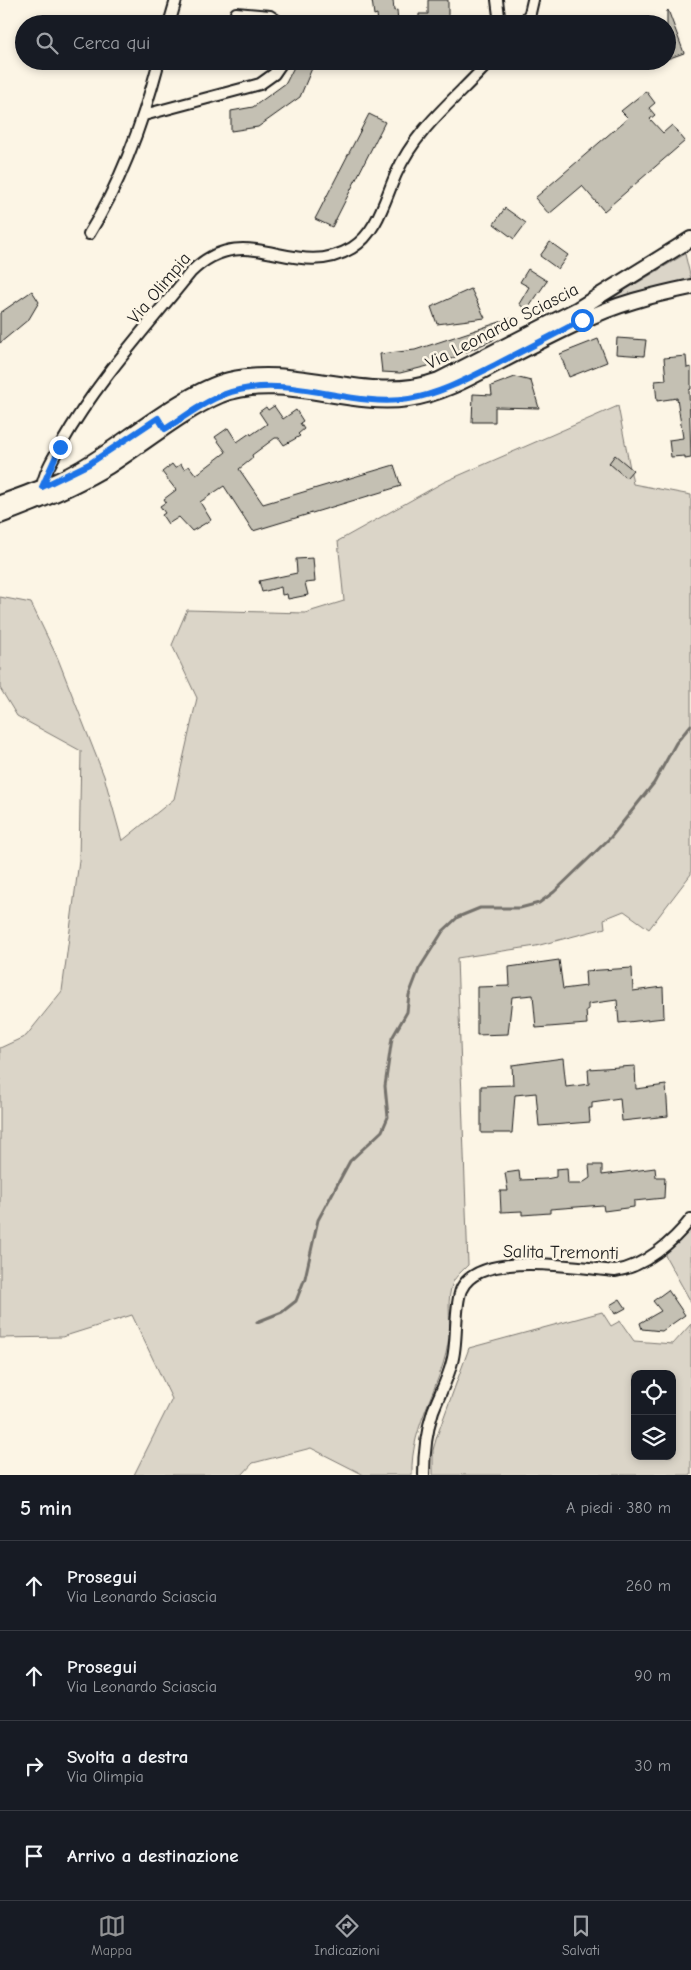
<!DOCTYPE html>
<html lang="it">
<head>
<meta charset="utf-8">
<style>
	:root { --surface:#171b24; --page:#242831; --text:#f1f3f6; --muted:#9ea1a6; --line:#363941; --accent:#919294 }
	body { margin:0; font-family:"Comic Neue",sans-serif; background:var(--page); color:var(--text) }
	.controls { position:absolute; right:15px; bottom:15px; display:grid; overflow:hidden; border-radius:10px; box-shadow:0 2px 8px #0003 }
	.controls button { width:45px; height:45px; display:grid; place-items:center; padding:0; border:0; border-bottom:1px solid var(--line); background:var(--surface); color:var(--text); font:25px sans-serif }
	.stop { position:absolute; width:15px; height:15px; margin:-11px; border:4px solid #1a73e8; border-radius:50%; background:#fff }
	.stop.end { background:#1a73e8; border-color:#fff; box-shadow:0 1px 5px #0008 }
	.list { margin:0; padding:0; list-style:none }
	h2 { display:flex; justify-content:space-between; align-items:center; height:65px; margin:0; padding:0 20px; font-size:21px }
	h2 small { font-size:16px; font-weight:400; color:var(--muted) }
	.list li { display:grid; grid-template-columns:32px 1fr auto; gap:15px; align-items:center; box-sizing:border-box; height:90px; padding:0 20px; border-top:1px solid var(--line) }
	.list b { display:block; font-size:19px; white-space:nowrap }
	.list p { margin:0; font-size:16px; white-space:nowrap; color:var(--muted) }
	.list em { font-size:16px; font-style:normal; color:var(--muted) }
	.icon { flex:none; width:28px; height:28px; fill:none; stroke:currentColor; stroke-width:2; stroke-linecap:round; stroke-linejoin:round }
	.map { position:relative; flex:none; width:691px; height:1475px; overflow:hidden }
	.search { position:absolute; background:var(--surface); box-shadow:0 2px 8px #0003; left:15px; right:15px; top:15px; height:55px; display:flex; align-items:center; gap:12px; box-sizing:border-box; padding:0 18px; border-radius:28px; color:var(--muted); font-size:19px }
	.sheet { height:425px; background:var(--surface) }
	nav { display:flex; justify-content:space-around; align-items:center; box-sizing:border-box; height:70px; border-top:1px solid var(--line); background:var(--surface); font-size:14px; color:var(--muted) }
	nav a { display:grid; justify-items:center; gap:2px }
	nav .on { color:var(--accent) }
	.map>svg:first-child { display:block }
</style>
</head>
<body>
<div class="map">
<svg width="691" height="1475" viewBox="0 0 691 1475">
	<rect width="100%" height="100%" fill="#fcf5e5"/>
	<filter id="ink" filterUnits="userSpaceOnUse"><feTurbulence type="fractalNoise" baseFrequency=".02" numOctaves="2"/><feDisplacementMap in="SourceGraphic" scale="10" xChannelSelector="R" yChannelSelector="G"/><feConvolveMatrix kernelMatrix="1 2 1 2 8 2 1 2 1" color-interpolation-filters="sRGB"/></filter>
	<g filter="url(#ink)">
		<!-- green -->
		<path fill="#dbd5c8" stroke="#7c7872" fill-rule="evenodd" d="M685,254L691,279L631,293L615,300L614,297Z
			M618,406L633,484L691,495V874L649,929L624,911L604,919L605,928L536,946L457,958L468,1265C463,1270 456,1276 453,1282C446,1299 451,1318 449,1336C444,1384 410,1423 412,1475H364L311,1448L253,1463L242,1475H134L172,1399L132,1315L62,1337L0,1338V1048L26,1036L62,991L79,861L81,751L17,716L0,688V597L31,603L58,659L104,776L122,841L174,799L197,698L172,645L187,610L305,613L344,601L338,541L444,482Z
			M691,1224V1302L662,1250Z
			M602,1312L611,1326L620,1321L634,1341L673,1344L691,1324V1475H433V1450L437,1436L469,1348ZM635,1374H672V1456H635Z"/>
		<g fill="none" stroke-linecap="round" stroke-linejoin="round">
			<!-- stream -->
			<path stroke="#75726c" stroke-width="3" d="M257,1322L282,1312L296,1301L305,1278L318,1220L350,1161L382,1131L388,1117L385,1086L392,1038L407,1012L409,995L419,969L443,931L458,917L480,908H520L539,903L554,892L611,837L654,783L676,743L691,725"/>
		</g>
		<!-- building -->
		<path fill="#c4c0b3" stroke="#1c1c1c" d="M372,0H393L394,11L397,10L398,24H378L377,14L374,15Z
			M428,0H448V17H439V24H419V14H428Z
			M668,10L684,53L667,59V11Z
			M297,61H315L300,97L258,127L231,131V111L253,107L286,83Z
			M646,91L655,103L649,108L655,115L650,119L663,133L672,125L685,141L604,211L582,186L549,214L535,198L628,118L621,111Z
			M369,114L385,122L332,227L315,219Z
			M505,208L526,223L514,239L494,224Z
			M550,242L568,255L558,269L540,256Z
			M528,269L547,281L527,310L519,304L529,287L520,282Z
			M471,289L485,318L437,324L431,307Z
			M32,291L39,302L29,319L0,343V313Z
			M512,318L493,340L444,362L400,373L382,372L380,354L415,350Z
			M617,338L646,340L644,356L616,354Z
			M598,339L607,362L569,377L560,354Z
			M686,356L687,368L691,367V389L689,390L691,458L685,459V456L671,457L669,440L683,438L677,398L657,401L655,381L666,380L664,358Z
			M515,377L531,381L539,408L495,407V422H472L473,394L492,395L491,386Z
			M274,406L283,419L296,410L303,421L300,423L304,429L298,434L300,436L284,445L279,438H275L252,455L253,458L239,469L263,504L394,465L401,486L253,531L224,486L200,502L211,520L192,531L179,517L168,524L162,515L165,513L160,506L166,502L164,499L176,490L162,472L172,464L175,468L181,464L184,469L189,466L196,475L226,452L215,437L228,428L237,442L250,433L251,435L267,424L259,412L266,407L268,410Z
			M615,455L633,470L626,478L609,463Z
			M313,558L315,582L305,583L308,595L288,599L287,594L282,595L281,587L262,592L259,581L297,573L296,559Z
			M559,960L563,989L586,986L585,971L632,968L633,991L663,987L664,1018L619,1023L617,1000L588,1004V1010H586L587,1024L536,1028L533,995L512,997L508,1034L477,1035V987L510,986L509,967Z
			M563,1058L566,1087L589,1084L588,1069L635,1066L636,1089L666,1085L668,1116L622,1121L620,1098L592,1102V1108H589L590,1122L539,1126L536,1093L515,1095L512,1133H481V1086L513,1085L512,1065Z
			M589,1165H602V1175L655,1168L656,1177H665L664,1198L634,1201V1207L604,1211L603,1205L550,1209V1213L522,1215V1211L501,1212L500,1191H508L505,1173L519,1171L520,1180L546,1179L556,1177V1169L567,1168L568,1184H581L590,1178Z
			M668,1290L685,1315L662,1331L642,1329L640,1323L661,1311L653,1301Z
			M620,1299L626,1308L615,1314L610,1305Z"/>
		<g fill="none" stroke-linecap="round" stroke-linejoin="round">
			<defs>
				<path id="street" d="M497,0L500,24
					M236,13L270,16L282,24
					M169,24L176,0
					M523,24L530,13L533,0
					M144,115L260,84L274,74L283,61
					M89,234C122,181 143,122 159,61
					M41,492C43,474 53,458 62,443C97,381 147,327 191,272C247,217 293,283 352,248C377,233 385,199 396,174C417,127 456,99 490,61
					M424,1475C424,1454 426,1432 433,1411C439,1395 448,1379 452,1362C458,1342 454,1308 461,1290C478,1249 580,1268 615,1271C644,1267 673,1242 691,1219"/>
				<path id="secondary" d="M0,503C31,492 62,481 90,463C129,439 186,391 229,380C299,363 369,406 439,380L578,309L691,239
					M0,516C38,502 75,487 109,466C145,443 183,411 221,395C282,372 346,408 408,399C438,395 466,380 492,366C521,351 550,336 580,322C615,304 653,295 691,287"/>
			</defs>
			<!-- street casing -->
			<use href="#street" stroke="#1c1c1c" stroke-width="14"/>
			<!-- secondary casing -->
			<use href="#secondary" stroke="#1c1c1c" stroke-width="18"/>
			<!-- street -->
			<use href="#street" stroke="#fcf5e5" stroke-width="10"/>
			<!-- secondary -->
			<use href="#secondary" stroke="#fcf5e5" stroke-width="14"/>
		</g>
	</g>
	<g fill="none" stroke-linecap="round" stroke-linejoin="round" filter="url(#ink)">
		<!-- route -->
		<path stroke="#1a73e8" stroke-width="6" d="M60,447L42,487L89,464L158,418L165,429C189,414 211,396 239,390C295,377 353,408 409,399C440,394 469,378 497,364C526,349 554,335 582,320"/>
	</g>
	<g text-anchor="middle" stroke-width="5" stroke-linejoin="round" paint-order="stroke">
		<!-- street labels -->
		<g font-size="18" fill="#1c1c1c" stroke="#fcf5e5">
			<text transform="translate(159 288) rotate(-50)" y="6">Via Olimpia</text>
			<text transform="translate(502 326) rotate(-27)" y="6">Via Leonardo Sciascia</text>
			<text transform="translate(561 1252) rotate(1)" y="6">Salita Tremonti</text>
		</g>
	</g>
</svg>
<div class="controls">
<button><svg class="icon" aria-label="locate" viewBox="0 0 24 24"><circle cx="12" cy="12" r="6"/><path d="M12 2v4M12 18v4M2 12h4M18 12h4"/></svg></button>
<button><svg class="icon" aria-label="layers" viewBox="0 0 24 24"><path d="M12 4l9 5-9 5-9-5zM3 14l9 5 9-5"/></svg></button>
</div>
<div class="stop" style="left:582px;top:320px"></div>
<div class="stop end" style="left:60px;top:447px"></div>
<div class="search"><svg class="icon" aria-label="search" viewBox="0 0 24 24"><circle cx="10" cy="10" r="6"/><path d="M15 15l6 6"/></svg>Cerca qui</div>
</div>
<section class="sheet">
<h2>5 min<small>A piedi · 380 m</small></h2>
<ul class="list">
<li><svg class="icon" aria-label="ahead" viewBox="0 0 24 24"><path d="M12 20V5M6 11l6-6 6 6"/></svg><div><b>Prosegui</b><p>Via Leonardo Sciascia</p></div><em>260 m</em></li>
<li><svg class="icon" aria-label="ahead" viewBox="0 0 24 24"><path d="M12 20V5M6 11l6-6 6 6"/></svg><div><b>Prosegui</b><p>Via Leonardo Sciascia</p></div><em>90 m</em></li>
<li><svg class="icon" aria-label="right" viewBox="0 0 24 24"><path d="M7 20v-9h11M14 6l5 5-5 5"/></svg><div><b>Svolta a destra</b><p>Via Olimpia</p></div><em>30 m</em></li>
<li><svg class="icon" aria-label="arrive" viewBox="0 0 24 24"><path d="M6 21V4h12l-3 4 3 4H6"/></svg><div><b>Arrivo a destinazione</b></div></li>
</ul>
</section>
<nav>
<a class="on"><svg class="icon" aria-label="map" viewBox="0 0 24 24"><path d="M3 6l6-2 6 2 6-2v14l-6 2-6-2-6 2zM9 4v14M15 6v14"/></svg>Mappa</a>
<a><svg class="icon" aria-label="directions" viewBox="0 0 24 24"><path d="M12 3l9 9-9 9-9-9zM9 14v-3h6M13 9l2 2-2 2"/></svg>Indicazioni</a>
<a><svg class="icon" aria-label="saved" viewBox="0 0 24 24"><path d="M7 4h10v16l-5-4-5 4z"/></svg>Salvati</a>
</nav>
</body>
</html>
